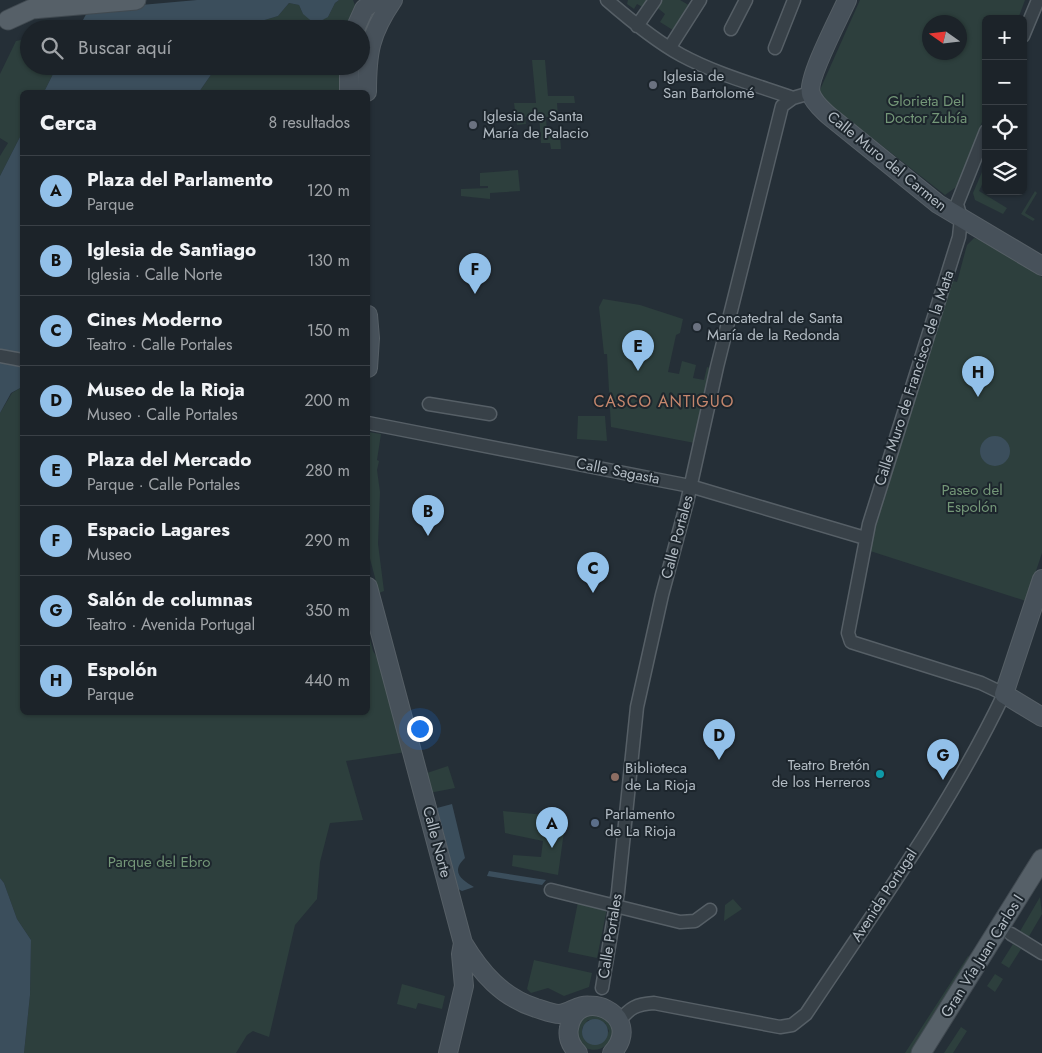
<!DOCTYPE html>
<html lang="es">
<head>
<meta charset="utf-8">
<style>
	:root { --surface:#1c2329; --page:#292f35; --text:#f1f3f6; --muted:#a0a4a8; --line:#3a4046; --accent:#92c0e9 }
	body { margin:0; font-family:Jost,sans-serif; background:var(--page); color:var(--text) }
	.controls { position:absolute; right:15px; top:15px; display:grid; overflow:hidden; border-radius:8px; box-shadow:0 1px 4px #0004 }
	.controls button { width:45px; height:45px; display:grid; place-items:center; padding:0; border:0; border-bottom:1px solid var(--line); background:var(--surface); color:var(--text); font:25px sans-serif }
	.compass { position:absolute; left:922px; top:15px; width:45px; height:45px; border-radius:50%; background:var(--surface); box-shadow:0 1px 4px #0004; rotate:284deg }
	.you { position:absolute; left:419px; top:728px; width:18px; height:18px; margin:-12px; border:4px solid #fff; border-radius:50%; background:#1a73e8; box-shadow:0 0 0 8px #1a73e833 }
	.badge { display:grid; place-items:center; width:32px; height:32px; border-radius:50%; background:var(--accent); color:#111; font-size:16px; font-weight:700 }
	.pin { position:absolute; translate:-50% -41px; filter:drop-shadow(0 1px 2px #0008) }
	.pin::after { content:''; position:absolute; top:26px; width:18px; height:15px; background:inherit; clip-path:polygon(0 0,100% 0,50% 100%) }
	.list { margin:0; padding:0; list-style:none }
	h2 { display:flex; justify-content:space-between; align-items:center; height:65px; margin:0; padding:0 20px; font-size:21px }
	h2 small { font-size:16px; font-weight:400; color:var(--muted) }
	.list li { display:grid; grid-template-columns:32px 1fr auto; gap:15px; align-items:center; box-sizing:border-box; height:70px; padding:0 20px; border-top:1px solid var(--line) }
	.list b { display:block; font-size:19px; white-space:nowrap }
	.list p { margin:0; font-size:16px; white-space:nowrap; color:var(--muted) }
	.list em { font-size:16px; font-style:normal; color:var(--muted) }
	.icon { flex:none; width:28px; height:28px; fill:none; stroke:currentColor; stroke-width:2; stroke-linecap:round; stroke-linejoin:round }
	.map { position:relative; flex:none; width:1042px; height:1053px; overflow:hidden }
	.search { position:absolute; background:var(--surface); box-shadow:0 1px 4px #0004; left:20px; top:20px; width:350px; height:55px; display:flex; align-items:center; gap:12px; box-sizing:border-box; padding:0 18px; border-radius:28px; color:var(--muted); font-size:19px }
	.panel { position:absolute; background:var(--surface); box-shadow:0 1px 4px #0004; left:20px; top:90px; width:350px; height:625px; border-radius:8px }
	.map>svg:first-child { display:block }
</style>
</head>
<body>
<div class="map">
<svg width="1042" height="1053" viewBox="0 0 1042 1053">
	<rect width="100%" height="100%" fill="#252f37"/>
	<!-- green -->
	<path fill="#2d3f3d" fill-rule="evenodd" d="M339,0H353L357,11L350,29H243L245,26L278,16L289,3L299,5L303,14L328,17L335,3Z
		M628,0H650L646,9L637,4L634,9L627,4Z
		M657,0H680L692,7L676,32L660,22L665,14L654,5Z
		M860,0H1025L1018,19H986V111L959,185L945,195L826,102L819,92ZM930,22H960V52H930Z
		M47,20L48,29H31L41,21Z
		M29,31V66H57L44,92H22V133L0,176V156L8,143L0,138V74L16,41L26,39Z
		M532,60H545L548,96H574L575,103H557L558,116L546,117L547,136H560L561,149H551L550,143H541L539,115L525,117L526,124L517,125L514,103H536Z
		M217,66H345L344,92H199Z
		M985,165L986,176L979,191L1007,208L1003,214L975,200L973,193Z
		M518,170L520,191L490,193V199L461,196V189L488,188V186H480V173Z
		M1035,191L1037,193L1025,213L1035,219L1033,221L1021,214Z
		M974,238L979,239L1042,277V553L1026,601L867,550L950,280L957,282L967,245Z
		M603,299L640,305L683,319L680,333L676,335L668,372L679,374L682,361L696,365L693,378L704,380L707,367L717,370L700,444L611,427L607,354H604L599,307Z
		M22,387V712H368V631L373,651L382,665L406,752L346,761L363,820L330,823L320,862L317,899L295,925L269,1037L253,1031L247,1035L236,1053H24L30,995L31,940L17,919L4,883L0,878V413L12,393Z
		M578,416H605L607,441L577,439Z
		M368,432L381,434L377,460L379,461L377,470L380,492L378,544L384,591L379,593L368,551Z
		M448,766L455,788L429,793L424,774Z
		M503,811L566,817L558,875L512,866L513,855L541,857L543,841L505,833Z
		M1040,897L1042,914L1028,938L1019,933Z
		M733,899L742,909L724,921L725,905Z
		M578,902L607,908L597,958L568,952Z
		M1013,944L1021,949L1009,968L1001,963Z
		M968,956L973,959L913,1053H905Z
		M534,960L592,973L589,987L564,996L548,988L531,993L527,989Z
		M995,974L1003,979L995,992L987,986Z
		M402,984L445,996L442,1009L418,1003L416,1009L397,1004Z
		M589,1013L610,1019L614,1035C606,1047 600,1053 585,1048L576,1035L580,1019ZM588,1020L605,1023L609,1031L602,1043L583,1037L582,1028Z
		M961,1027L967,1031L953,1053H944Z"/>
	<!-- water -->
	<path fill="#3b4e5c" d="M89,0H339L335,3L328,17L315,24L303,14L299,5L289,3L278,16L245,26L243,29H78L89,9Z
		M57,66H217L199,92H44Z
		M22,133V387L11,393L0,413V176Z
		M980 451a15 15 0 1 1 30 0a15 15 0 1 1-30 0Z
		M452,804L465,858C450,872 462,880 474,887L462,891L458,889L437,808Z
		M489,871L546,880L542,885L487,876Z
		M0,878L4,883L17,919L31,940L30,995L24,1053H0Z
		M582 1032a13 13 0 1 1 26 0a13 13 0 1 1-26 0Z"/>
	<!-- pier -->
	<path fill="#252f37" d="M87,0H197L85,10Z"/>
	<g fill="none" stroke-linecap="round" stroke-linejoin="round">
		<defs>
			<path id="minor" d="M607,0C630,20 654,40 681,55C716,74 756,85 793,98
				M637,26L655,0
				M731,29L746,0
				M1023,36L1038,0
				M670,47L700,0
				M775,48L794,0
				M0,356L22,360
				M429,404L490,414
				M368,423L690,486L865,538
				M551,890L680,922L695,921L710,910
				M1011,934L1042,953
				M602,988L618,892L637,707L662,595L687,502L717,367L782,106L793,98L810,93
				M619,1021C630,1008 636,1004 654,1003L780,1027L792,1025L806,1014C875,910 950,807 1004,694L981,683L851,642L848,633L869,524L959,237L961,218L957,204L986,131"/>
			<path id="secondary" d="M847,0C840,16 806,80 811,94C814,103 822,109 828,115L938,204L1042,266
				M355,29L364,9L375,0
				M349,66V92
				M367,92C367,52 370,34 393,0
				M368,315L370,338L368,368
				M1042,579L1004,694L1042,717
				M368,587L463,943C481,973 502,997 536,1008C543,1010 552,1014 559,1014C571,1013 579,1003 592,1006
				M448,1053L464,986L461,954L463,943
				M578,1053C571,1046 567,1038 569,1028C576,983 647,1015 612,1053"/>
			<path id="primary" d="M8,20L32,9L136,0
				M921,1053L1042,859"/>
		</defs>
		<!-- minor casing -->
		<use href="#minor" stroke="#565f66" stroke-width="15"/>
		<!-- secondary casing -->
		<use href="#secondary" stroke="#565f66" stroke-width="20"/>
		<!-- primary casing -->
		<use href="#primary" stroke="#414a51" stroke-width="21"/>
		<!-- minor -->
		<use href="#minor" stroke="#384148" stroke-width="12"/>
		<!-- secondary -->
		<use href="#secondary" stroke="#47515a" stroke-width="18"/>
		<!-- primary -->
		<use href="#primary" stroke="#566068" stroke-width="19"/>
	</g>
	<!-- markers -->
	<g fill="#6b7280" stroke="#1d262d" stroke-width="2">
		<circle cx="653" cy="85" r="5"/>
		<circle cx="473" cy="125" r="5"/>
		<circle cx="697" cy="327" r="5"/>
	</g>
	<circle fill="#0f9aa8" stroke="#1d262d" stroke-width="2" cx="880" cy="774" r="5"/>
	<circle fill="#8d6e63" stroke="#1d262d" stroke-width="2" cx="615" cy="777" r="5"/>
	<circle fill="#5c6f8a" stroke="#1d262d" stroke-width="2" cx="595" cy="823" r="5"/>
	<g text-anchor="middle" stroke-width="4" stroke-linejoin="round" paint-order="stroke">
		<!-- poi labels -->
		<g font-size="15" fill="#b3bcc4" stroke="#1d262d" text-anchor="start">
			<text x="663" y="81">Iglesia de<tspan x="663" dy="17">San Bartolomé</tspan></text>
			<text x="483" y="121">Iglesia de Santa<tspan x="483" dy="17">María de Palacio</tspan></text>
			<text x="707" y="323">Concatedral de Santa<tspan x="707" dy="17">María de la Redonda</tspan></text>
			<text x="870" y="770" text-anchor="end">Teatro Bretón<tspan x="870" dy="17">de los Herreros</tspan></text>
			<text x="625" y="773">Biblioteca<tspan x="625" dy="17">de La Rioja</tspan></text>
			<text x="605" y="819">Parlamento<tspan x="605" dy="17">de La Rioja</tspan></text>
		</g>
		<!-- park labels -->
		<g font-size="15" fill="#749778" stroke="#1d262d">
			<text x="926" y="106">Glorieta Del<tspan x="926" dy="17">Doctor Zubía</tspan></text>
			<text x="972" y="495">Paseo del<tspan x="972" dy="17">Espolón</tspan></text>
			<text x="159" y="867">Parque del Ebro</text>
		</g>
		<!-- street labels -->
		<g font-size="15" fill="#b3bcc4" stroke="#1d262d">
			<text transform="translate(887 161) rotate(39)" y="5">Calle Muro del Carmen</text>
			<text transform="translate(914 378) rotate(-72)" y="5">Calle Muro de Francisco de la Mata</text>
			<text transform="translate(618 471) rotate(11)" y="5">Calle Sagasta</text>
			<text transform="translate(677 537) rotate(-75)" y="5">Calle Portales</text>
			<text transform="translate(437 842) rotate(75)" y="5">Calle Norte</text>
			<text transform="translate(884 895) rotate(-57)" y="5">Avenida Portugal</text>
			<text transform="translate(610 936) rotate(-81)" y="5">Calle Portales</text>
			<text transform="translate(982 956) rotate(-58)" y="5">Gran Vía Juan Carlos I</text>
		</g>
		<!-- neighbourhood labels -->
		<g font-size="16" letter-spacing="1" fill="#c5876d" stroke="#1d262d">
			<text x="664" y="407">CASCO ANTIGUO</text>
		</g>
	</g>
</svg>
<div class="controls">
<button>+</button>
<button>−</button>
<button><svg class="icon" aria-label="locate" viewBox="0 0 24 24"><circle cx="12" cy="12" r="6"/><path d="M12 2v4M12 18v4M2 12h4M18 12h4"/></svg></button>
<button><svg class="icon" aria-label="layers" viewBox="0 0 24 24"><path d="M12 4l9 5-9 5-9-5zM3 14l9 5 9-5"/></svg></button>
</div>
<svg class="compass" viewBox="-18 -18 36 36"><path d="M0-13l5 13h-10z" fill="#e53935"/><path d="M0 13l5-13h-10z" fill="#a0a4a8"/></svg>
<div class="you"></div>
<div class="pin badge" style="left:552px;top:848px">A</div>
<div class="pin badge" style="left:428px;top:536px">B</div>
<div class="pin badge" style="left:593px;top:593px">C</div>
<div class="pin badge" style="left:719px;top:760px">D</div>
<div class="pin badge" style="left:638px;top:371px">E</div>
<div class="pin badge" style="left:475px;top:294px">F</div>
<div class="pin badge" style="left:943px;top:780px">G</div>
<div class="pin badge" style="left:978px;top:397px">H</div>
<div class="search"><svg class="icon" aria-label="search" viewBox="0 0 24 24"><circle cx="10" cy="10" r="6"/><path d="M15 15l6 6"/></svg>Buscar aquí</div>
<section class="panel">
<h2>Cerca<small>8 resultados</small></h2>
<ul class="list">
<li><span class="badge">A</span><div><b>Plaza del Parlamento</b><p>Parque</p></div><em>120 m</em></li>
<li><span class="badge">B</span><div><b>Iglesia de Santiago</b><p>Iglesia · Calle Norte</p></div><em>130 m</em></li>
<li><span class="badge">C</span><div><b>Cines Moderno</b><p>Teatro · Calle Portales</p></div><em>150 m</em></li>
<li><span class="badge">D</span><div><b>Museo de la Rioja</b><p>Museo · Calle Portales</p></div><em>200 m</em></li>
<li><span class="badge">E</span><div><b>Plaza del Mercado</b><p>Parque · Calle Portales</p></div><em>280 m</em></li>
<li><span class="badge">F</span><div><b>Espacio Lagares</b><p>Museo</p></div><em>290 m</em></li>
<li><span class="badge">G</span><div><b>Salón de columnas</b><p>Teatro · Avenida Portugal</p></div><em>350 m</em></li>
<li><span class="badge">H</span><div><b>Espolón</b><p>Parque</p></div><em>440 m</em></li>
</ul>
</section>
</div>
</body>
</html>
